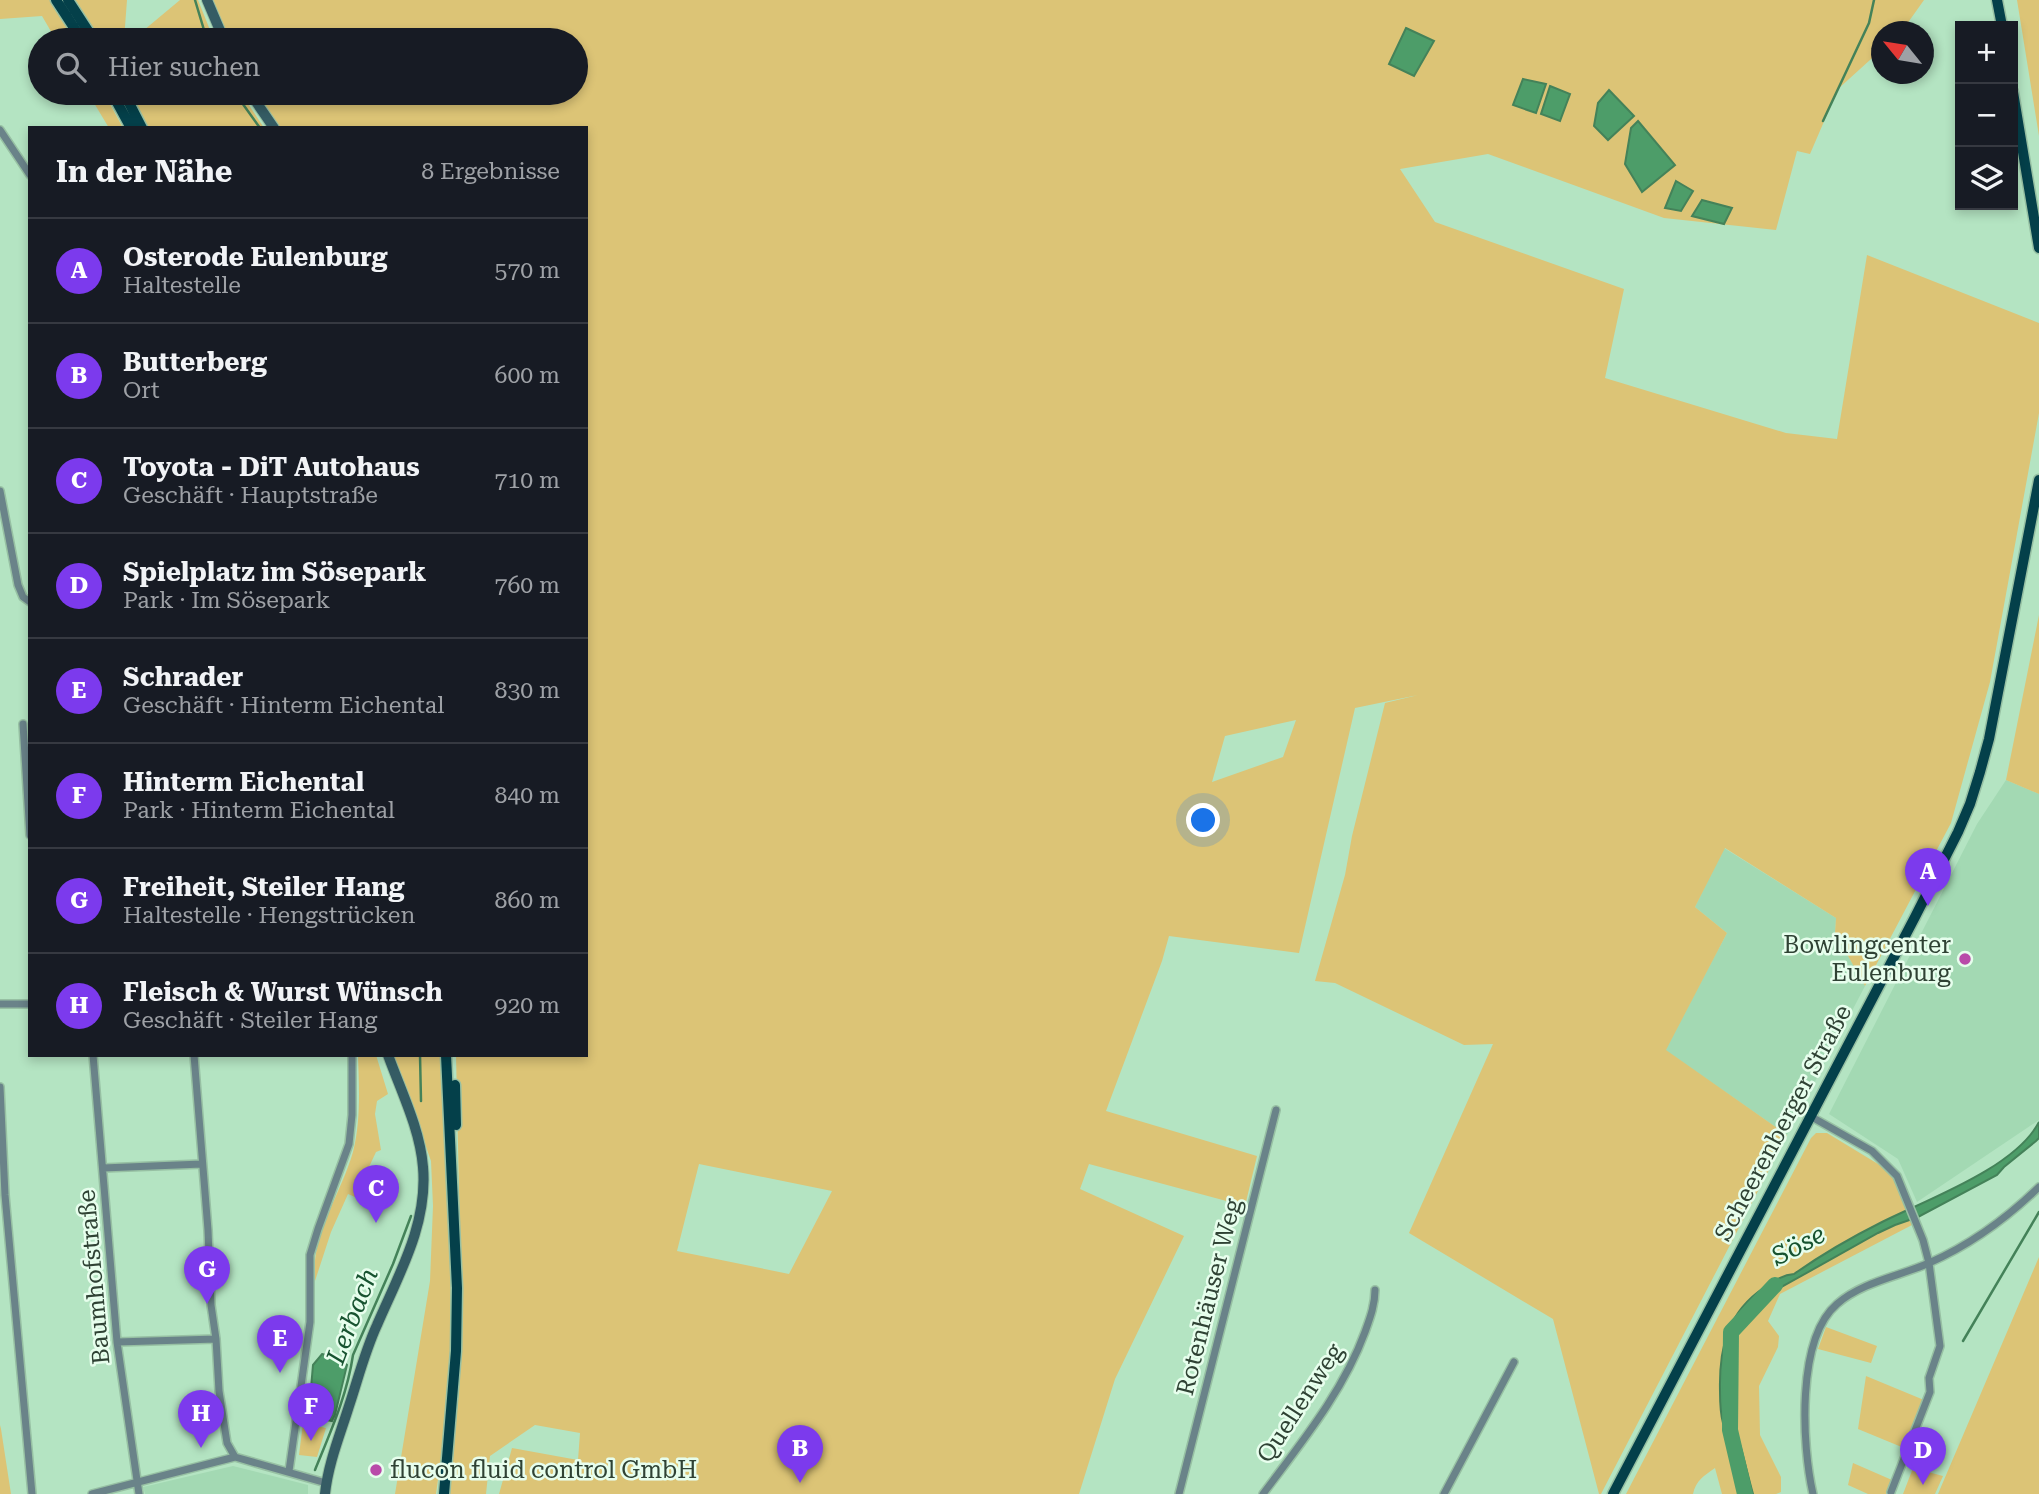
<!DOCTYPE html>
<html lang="de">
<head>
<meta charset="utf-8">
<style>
	:root { --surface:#171b24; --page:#242831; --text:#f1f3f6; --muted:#9ea1a6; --line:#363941; --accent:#7c3aed }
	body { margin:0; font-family:"Roboto Serif",serif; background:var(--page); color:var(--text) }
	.controls { position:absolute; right:21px; top:21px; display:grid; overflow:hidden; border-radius:0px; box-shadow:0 4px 10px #0003 }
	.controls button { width:63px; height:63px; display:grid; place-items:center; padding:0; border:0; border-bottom:2px solid var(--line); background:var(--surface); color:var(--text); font:35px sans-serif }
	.compass { position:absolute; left:1871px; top:21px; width:63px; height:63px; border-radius:50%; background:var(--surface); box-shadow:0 4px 10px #0003; rotate:300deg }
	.you { position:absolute; left:1204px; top:821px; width:24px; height:24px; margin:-18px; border:5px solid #fff; border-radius:50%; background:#1a73e8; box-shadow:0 0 0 10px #1a73e833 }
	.badge { display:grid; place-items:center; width:46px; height:46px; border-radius:50%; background:var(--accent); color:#fff; font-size:23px; font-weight:700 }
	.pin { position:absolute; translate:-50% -58px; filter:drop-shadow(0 2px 4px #0008) }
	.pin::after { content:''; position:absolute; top:37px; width:24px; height:21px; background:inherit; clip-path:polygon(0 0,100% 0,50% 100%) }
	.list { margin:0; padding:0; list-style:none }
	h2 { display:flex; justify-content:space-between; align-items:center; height:91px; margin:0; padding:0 28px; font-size:30px }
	h2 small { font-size:23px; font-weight:400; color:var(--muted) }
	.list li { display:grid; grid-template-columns:46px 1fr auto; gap:21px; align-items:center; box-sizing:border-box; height:105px; padding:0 28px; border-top:2px solid var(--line) }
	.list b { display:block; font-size:26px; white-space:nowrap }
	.list p { margin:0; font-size:23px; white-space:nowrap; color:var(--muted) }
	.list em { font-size:23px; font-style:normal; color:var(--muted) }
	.icon { flex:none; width:38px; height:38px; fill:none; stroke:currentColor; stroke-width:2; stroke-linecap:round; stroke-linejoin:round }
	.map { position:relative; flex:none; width:2039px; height:1494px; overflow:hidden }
	.search { position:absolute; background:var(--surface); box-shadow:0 4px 10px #0003; left:28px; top:28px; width:560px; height:77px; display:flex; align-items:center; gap:18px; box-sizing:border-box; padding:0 24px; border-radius:38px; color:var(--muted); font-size:26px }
	.panel { position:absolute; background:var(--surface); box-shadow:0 4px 10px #0003; left:28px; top:126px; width:560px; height:931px; border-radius:0px }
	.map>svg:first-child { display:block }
</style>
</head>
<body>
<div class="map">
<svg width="2039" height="1494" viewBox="0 0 2039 1494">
	<rect width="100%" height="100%" fill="#b4e4c2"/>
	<!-- built -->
	<path fill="#a3d9b3" d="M2006,780L2039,794V1120L1917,1202L1898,1159L1829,1114L1977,824Z
		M1724,848L1836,918L1835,933L1865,986L1787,1135L1665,1050L1727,933L1695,907Z
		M233,1466L308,1485V1494H145L143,1487Z"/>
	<!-- green -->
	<path fill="#dcc476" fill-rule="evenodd" d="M0,0H50L74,40H56L42,16L0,19Z
		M74,0H127L124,40H99Z
		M180,0H198L214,40H132Z
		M211,0H1924L1902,31L1882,32L1881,50L1838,89L1810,154L1797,151L1776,230L1664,218L1488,154L1400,169L1435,222L1624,289L1605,378L1786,433L1837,439L1867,255L2039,323V413L1990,682L1951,823L1865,986L1835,933L1836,918L1725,848L1695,907L1727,933L1666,1050L1787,1135L1601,1494H1599L1553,1319L1409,1233L1493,1044L1464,1045L1335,983L1315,981L1345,875L1352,836L1385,703L1418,695L1355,708L1299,953L1169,936L1162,961L1106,1111L1257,1156L1245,1206L1089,1164L1080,1189L1184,1236L1115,1379L1079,1494H499L512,1448L578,1460L580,1433L535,1425L490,1456L486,1494H449L459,1390L462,1324L456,1055H586V128H279L254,93H576V40H228ZM1296,720L1283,757L1212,782L1225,736ZM699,1164L832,1191L789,1274L677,1251Z
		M2017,0H2039V136Z
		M88,93H104L123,128H109Z
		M129,93H241L264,128H147Z
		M2039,615V794L2006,780Z
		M358,1055H376L388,1094L377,1101L375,1114L381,1150L376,1152L355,1197L348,1194L331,1232L315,1281C310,1236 341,1194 353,1152C361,1121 359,1087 358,1055Z
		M394,1055H441C446,1153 453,1252 450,1350C449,1398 443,1446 436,1494H395L430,1281L433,1206L431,1161Z
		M1816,1133H1827L1883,1167L1894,1177L1907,1210L1837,1246L1794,1274L1786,1275L1752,1296L1740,1310L1727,1334L1720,1407L1723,1425L1733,1444L1747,1494H1722L1715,1468C1704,1476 1696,1480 1693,1494H1626L1811,1138Z
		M1911,1219L1912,1225L1780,1294L1768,1321L1779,1336L1778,1347L1759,1386L1760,1435L1781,1477V1492L1776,1494H1753C1748,1476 1744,1459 1739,1441C1737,1432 1733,1424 1731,1415C1718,1369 1729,1321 1769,1294L1878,1233Z
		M2039,1257V1494H1938Z
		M1826,1327L1877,1346L1871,1363L1818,1349Z
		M1866,1376L1924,1400L1904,1448L1858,1429Z
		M303,1423L326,1428L317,1457L299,1455Z
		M0,1425L1,1429L11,1494H0Z
		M1853,1463L1892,1480L1886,1494H1868L1848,1485Z
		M1913,1468L1943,1476L1935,1494H1903Z"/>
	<!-- water -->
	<path fill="#4d9d69" stroke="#448259" stroke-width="2" d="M1406,28L1434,41L1414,76L1389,64Z
		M1523,79L1546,84L1536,113L1513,105Z
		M1550,86L1570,94L1560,121L1541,114Z
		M1609,90L1634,116L1608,140L1594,126L1598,103Z
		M1638,121L1675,165L1642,192L1625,164L1631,128Z
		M1676,181L1693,191L1681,211L1665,208Z
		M1702,200L1732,208L1724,224L1692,216Z
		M2039,1122V1138L2036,1141L2004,1167L1997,1175L1918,1217L1895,1225L1878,1233L1769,1294C1729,1321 1718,1369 1731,1415C1733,1424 1737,1432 1739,1441C1744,1458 1748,1476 1753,1494H1747C1744,1478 1740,1462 1734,1447C1731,1439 1725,1431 1723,1423C1720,1412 1720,1401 1720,1391C1719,1348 1727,1312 1765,1287C1774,1281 1782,1275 1794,1274C1821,1255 1852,1237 1882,1222C1928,1199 2015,1168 2039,1122Z
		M322,1354L338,1358L347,1365L335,1415L332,1421L312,1417L309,1412L313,1365Z"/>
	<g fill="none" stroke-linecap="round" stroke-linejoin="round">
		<!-- stream -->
		<path stroke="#448259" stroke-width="2.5" d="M195,0L207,40
			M235,93L260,128
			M1823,121L1869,23L1874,0
			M420,1055L421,1101
			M1963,1341L2039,1212
			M315,1470C330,1433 347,1396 353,1355L393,1264L411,1216"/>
		<!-- river -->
		<path stroke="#4d9d69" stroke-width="16" d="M1745,1494L1730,1430L1731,1332L1775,1285"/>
		<defs>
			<path id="street" d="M0,130L30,175
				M0,491L18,585L23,597L30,602
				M23,724L30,835
				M0,1004H30
				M93,1055L117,1342L139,1494
				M194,1055L208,1230L211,1305L216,1339L219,1391L227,1443L235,1457
				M0,1087L5,1195L32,1494
				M1810,1116L1872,1151L1897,1176L1923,1240L1929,1263L1940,1346L1929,1378L1930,1392L1891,1492
				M103,1168L202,1164
				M117,1342L216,1339
				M289,1471L310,1322V1255L318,1229L349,1144L352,1115V1055
				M92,1494L235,1457L326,1483
				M1179,1494L1276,1110
				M1263,1494C1301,1443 1343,1392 1365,1332C1370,1318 1375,1305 1375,1290
				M1444,1494L1514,1362
				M1813,1494C1802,1446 1796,1339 1837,1304C1862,1282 1900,1276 1929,1263C1970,1245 2007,1218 2039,1187"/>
			<path id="secondary" d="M207,0L224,40
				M250,93L274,128
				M325,1494C328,1464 340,1435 349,1406C358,1379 365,1351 377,1325C399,1274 428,1224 423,1167C420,1129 401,1091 388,1055"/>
			<path id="primary" d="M56,0L82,40
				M68,0L94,40
				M1997,0L2002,26
				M2013,92L2039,248
				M112,93L131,128
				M124,93L142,128
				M455,1085L456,1125
				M444,1494L456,1351L457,1288L446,1055
				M1613,1494L1915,917L1958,832L1970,804L1980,772L1989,739L2039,480"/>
		</defs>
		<!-- street casing -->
		<use href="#street" stroke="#97c0a3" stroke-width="10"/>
		<!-- secondary casing -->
		<use href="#secondary" stroke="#97c0a3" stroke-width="12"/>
		<!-- primary casing -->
		<use href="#primary" stroke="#97c0a3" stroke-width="13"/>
		<!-- street -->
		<use href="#street" stroke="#6a8389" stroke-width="7"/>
		<!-- secondary -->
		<use href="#secondary" stroke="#355c64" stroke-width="10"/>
		<!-- primary -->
		<use href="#primary" stroke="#04404a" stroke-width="10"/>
	</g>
	<!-- markers -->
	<g fill="#b94ba9" stroke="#e7feed" stroke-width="2.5">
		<circle cx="1965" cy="959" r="7"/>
		<circle cx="376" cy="1470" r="7"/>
	</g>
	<g text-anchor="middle" stroke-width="5" stroke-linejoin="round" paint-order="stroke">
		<!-- poi labels -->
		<g font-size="24" fill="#2f4234" stroke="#e7feed" text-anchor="end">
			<text x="1951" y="953">Bowlingcenter<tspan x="1951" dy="28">Eulenburg</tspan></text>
			<text x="390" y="1478" text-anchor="start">flucon fluid control GmbH</text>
		</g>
		<!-- street labels -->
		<g font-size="24" fill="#2f4234" stroke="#e7feed">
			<text transform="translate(1783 1123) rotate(-62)" y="8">Scheerenberger Straße</text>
			<text transform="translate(94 1277) rotate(-95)" y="8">Baumhofstraße</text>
			<text transform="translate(1209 1297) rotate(-76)" y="8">Rotenhäuser Weg</text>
			<text transform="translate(1300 1403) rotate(-57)" y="8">Quellenweg</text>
		</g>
		<!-- water labels -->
		<g font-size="26" font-style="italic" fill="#175330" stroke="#e7feed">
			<text transform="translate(1798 1245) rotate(-28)" y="9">Söse</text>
			<text transform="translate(352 1316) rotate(-69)" y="9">Lerbach</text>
		</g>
	</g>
</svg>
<div class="controls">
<button>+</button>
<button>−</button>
<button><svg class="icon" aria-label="layers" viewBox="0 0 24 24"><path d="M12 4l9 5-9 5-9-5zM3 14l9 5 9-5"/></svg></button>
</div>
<svg class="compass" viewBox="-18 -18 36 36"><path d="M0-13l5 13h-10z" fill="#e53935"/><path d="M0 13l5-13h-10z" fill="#9ea1a6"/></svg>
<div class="you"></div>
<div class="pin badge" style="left:1928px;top:906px">A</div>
<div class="pin badge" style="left:800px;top:1483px">B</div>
<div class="pin badge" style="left:376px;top:1223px">C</div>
<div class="pin badge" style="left:1923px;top:1485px">D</div>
<div class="pin badge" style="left:280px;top:1373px">E</div>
<div class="pin badge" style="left:311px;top:1441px">F</div>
<div class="pin badge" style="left:207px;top:1304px">G</div>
<div class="pin badge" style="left:201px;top:1448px">H</div>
<div class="search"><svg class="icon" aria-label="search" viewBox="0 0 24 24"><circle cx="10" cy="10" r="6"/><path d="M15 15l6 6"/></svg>Hier suchen</div>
<section class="panel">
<h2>In der Nähe<small>8 Ergebnisse</small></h2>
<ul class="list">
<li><span class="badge">A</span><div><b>Osterode Eulenburg</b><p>Haltestelle</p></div><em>570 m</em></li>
<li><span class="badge">B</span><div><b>Butterberg</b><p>Ort</p></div><em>600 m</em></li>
<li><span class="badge">C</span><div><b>Toyota - DiT Autohaus</b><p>Geschäft · Hauptstraße</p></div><em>710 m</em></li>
<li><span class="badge">D</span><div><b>Spielplatz im Sösepark</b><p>Park · Im Sösepark</p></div><em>760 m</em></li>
<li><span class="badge">E</span><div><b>Schrader</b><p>Geschäft · Hinterm Eichental</p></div><em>830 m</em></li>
<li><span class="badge">F</span><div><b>Hinterm Eichental</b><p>Park · Hinterm Eichental</p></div><em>840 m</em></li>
<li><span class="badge">G</span><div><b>Freiheit, Steiler Hang</b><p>Haltestelle · Hengstrücken</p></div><em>860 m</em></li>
<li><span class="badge">H</span><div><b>Fleisch &amp; Wurst Wünsch</b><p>Geschäft · Steiler Hang</p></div><em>920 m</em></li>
</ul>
</section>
</div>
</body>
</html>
